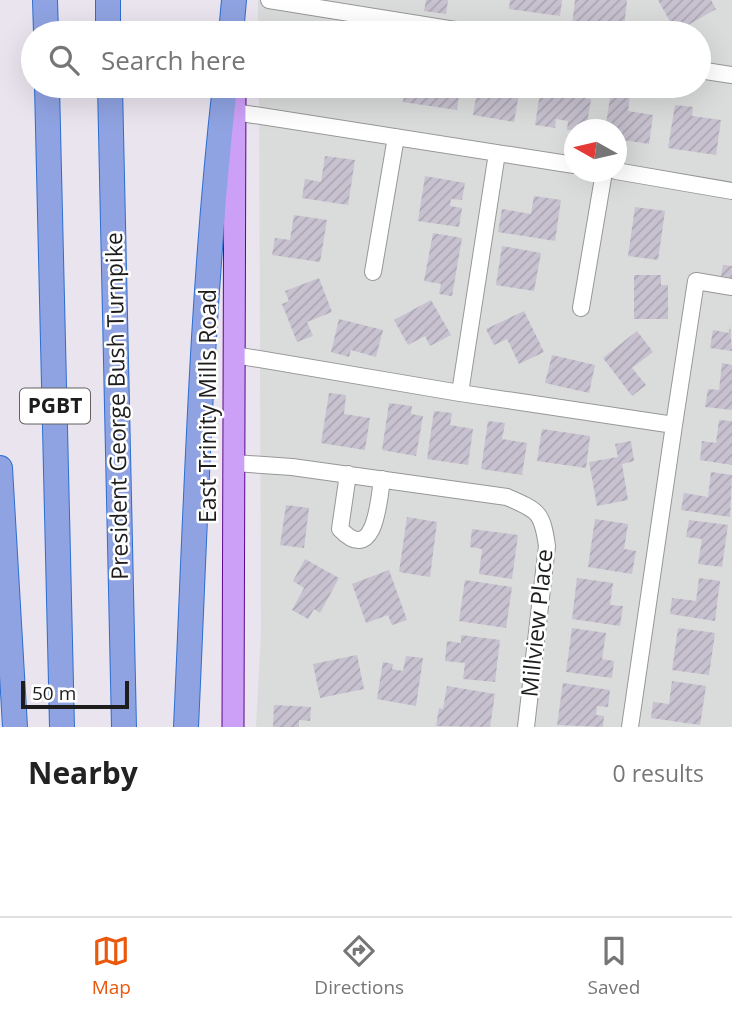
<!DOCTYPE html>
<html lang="en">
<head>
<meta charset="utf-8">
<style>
	:root { --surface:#fff; --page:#f6f6f6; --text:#222; --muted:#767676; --line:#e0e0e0; --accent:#ea580c }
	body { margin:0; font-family:"Open Sans",sans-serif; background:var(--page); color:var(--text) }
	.compass { position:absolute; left:564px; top:119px; width:63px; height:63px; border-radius:50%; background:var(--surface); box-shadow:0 7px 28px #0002; rotate:278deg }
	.scale { position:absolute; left:21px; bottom:18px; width:108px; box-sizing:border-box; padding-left:7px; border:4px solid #1d1d1d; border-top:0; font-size:19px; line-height:24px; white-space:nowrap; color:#1d1d1d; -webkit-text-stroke:5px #fff; paint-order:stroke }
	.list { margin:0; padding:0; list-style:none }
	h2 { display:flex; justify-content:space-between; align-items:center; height:91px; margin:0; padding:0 28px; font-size:30px }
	h2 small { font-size:23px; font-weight:400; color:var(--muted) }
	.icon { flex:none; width:38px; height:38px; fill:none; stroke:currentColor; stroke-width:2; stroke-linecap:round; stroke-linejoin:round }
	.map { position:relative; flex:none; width:732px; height:727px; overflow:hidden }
	.search { position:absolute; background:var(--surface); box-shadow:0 7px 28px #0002; left:21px; right:21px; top:21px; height:77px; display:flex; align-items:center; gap:18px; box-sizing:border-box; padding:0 24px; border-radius:38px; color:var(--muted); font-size:26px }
	.sheet { height:189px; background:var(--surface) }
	nav { display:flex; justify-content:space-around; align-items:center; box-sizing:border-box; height:98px; border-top:2px solid var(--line); background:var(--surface); font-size:19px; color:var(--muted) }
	nav a { display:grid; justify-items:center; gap:4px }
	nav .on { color:var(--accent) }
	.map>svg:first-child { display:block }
</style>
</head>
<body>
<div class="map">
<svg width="732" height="727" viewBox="0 0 732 727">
	<defs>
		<pattern id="building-hatch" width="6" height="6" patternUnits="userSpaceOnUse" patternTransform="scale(1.75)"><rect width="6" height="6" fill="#c8c2d0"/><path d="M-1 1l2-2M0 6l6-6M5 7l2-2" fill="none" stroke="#aba6b2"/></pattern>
	</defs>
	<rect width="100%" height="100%" fill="#eae4ee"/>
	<!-- residential -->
	<path fill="#dadbdb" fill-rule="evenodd" d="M258,0H732V727H256L261,633L259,86H699V33H258ZM574,130H616V172H574Z"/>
	<!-- building -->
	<path fill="url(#building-hatch)" d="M426,0H448L446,14L424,11Z
		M510,0H562L560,16L509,9Z
		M575,0H627L624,28L604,25L603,33H571Z
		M658,0H711L716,9L676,32Z
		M336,86H392L390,98L335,90Z
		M405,86L460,88L457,110L403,102Z
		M478,86L520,87L514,122L473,115Z
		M541,86H560L559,94L591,99L586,130H567L568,121L556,119L555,128L535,125Z
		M611,92L630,95L628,111L653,115L649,144L616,139V130H605Z
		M675,105L693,107L692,116L721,120L716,155L668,148Z
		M325,156L355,160L348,205L302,198L305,179L321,182Z
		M425,176L465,183L462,200L451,199L450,206L462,208L459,227L418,221Z
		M534,196L561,200L555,241L498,232L502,209L531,214Z
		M635,207L665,211L658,260L628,256Z
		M294,215L327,220L320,262L272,255L275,238L290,240Z
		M433,233L462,238L452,296L439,294L441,284L424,281Z
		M502,246L541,253L534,291L496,285Z
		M723,265L732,266V278L721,276Z
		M634,275H661V285H668V319H634Z
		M319,278L332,312L307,322L313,336L297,342L282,304L289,301L285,291Z
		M431,300L451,335L430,346L425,336L408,345L394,320Z
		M524,311L544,352L519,364L507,339L494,345L486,329Z
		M339,319L383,330L376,357L351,350L349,357L331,352Z
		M730,325L732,351L710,348L713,330L729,333Z
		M637,331L653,352L632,368L646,385L632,396L603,358Z
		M552,355L595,365L589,393L545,383Z
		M722,363L732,365V410L705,407L708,389L719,390Z
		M329,393L346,395L344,414L370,418L365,450L321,443Z
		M389,403L412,406L411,414L423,416L416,456L382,450Z
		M434,411L452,413L450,425L473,429L468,465L427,459Z
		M719,420L732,421V465L700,460L702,441L716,443Z
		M488,421L505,423L502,439L527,443L522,475L481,469Z
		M542,429L590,436L586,468L537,461Z
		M631,441L634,461L622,464L628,500L597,506L589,462L618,457L615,444Z
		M711,472L732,475L730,517L681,510L684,493L708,497Z
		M286,505L309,508L304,548L280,545Z
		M407,517L437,522L430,577L399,572Z
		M595,519L628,524L624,549L636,551L632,574L588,567Z
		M689,520L728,525L722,567L698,564L702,539L686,537Z
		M472,529L518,535L512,579L479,574L482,549L470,547Z
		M305,559L339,578L320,613L314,609L308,619L292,610L304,588L293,581Z
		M389,570L407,620L392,625L388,615L366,623L352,584Z
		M577,578L613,583L610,605L623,606L620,626L572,619Z
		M699,578L720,581L715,621L670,614L672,598L696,601Z
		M465,580L512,587L506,628L459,621Z
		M572,628L606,633L602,659L614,661L612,678L566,672Z
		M678,628L715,633L709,675L672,670Z
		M461,635L500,640L495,682L463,679L465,663L445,661L447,641L461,643Z
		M357,655L364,689L320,698L313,664Z
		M406,656L423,658L416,706L377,699L383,662L393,664L392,669L403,671Z
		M672,681L706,686L700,725L651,718L653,702L669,704Z
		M563,683L610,690L608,707L597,706L596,715L604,716L603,727L557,725Z
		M447,686L495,694L490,727L436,726L439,708L443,709Z
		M274,705L311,707L310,721L299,720V727H273Z"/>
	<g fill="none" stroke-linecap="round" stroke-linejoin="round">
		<defs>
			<path id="minor" d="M269,0L474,33
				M699,70L732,75
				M235,112L574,165
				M616,171L732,191
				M373,272L396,137
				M581,308L604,172
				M235,355L460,393L674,425L630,727
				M460,393L497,153
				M674,425L696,281L732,287
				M234,463L292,467L507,497C538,511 542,511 547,546L526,727
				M348,474L340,529C375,566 379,500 382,479"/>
			<path id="major" d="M233,727L235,86"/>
			<path id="highway" d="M45,0L46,33
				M108,0V33
				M231,33L234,0
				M47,86L62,727
				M110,86L124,727
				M0,468L15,727
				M186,727C196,513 201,298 225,86"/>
		</defs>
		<!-- minor casing -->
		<use href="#minor" stroke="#979797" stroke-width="18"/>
		<!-- major casing -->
		<use href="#major" stroke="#5b088f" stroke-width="23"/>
		<!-- highway casing -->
		<use href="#highway" stroke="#2d6ed0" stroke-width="26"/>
		<!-- minor -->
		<use href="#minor" stroke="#fff" stroke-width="16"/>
		<!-- major -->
		<use href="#major" stroke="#cda0f7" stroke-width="21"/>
		<!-- highway -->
		<use href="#highway" stroke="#8fa3e2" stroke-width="24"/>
	</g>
	<g text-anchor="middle" stroke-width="5" stroke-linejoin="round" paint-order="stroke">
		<!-- shield labels -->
		<rect fill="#fff" stroke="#616161" stroke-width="2" x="20" y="388.5" width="70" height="35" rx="5"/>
		<g font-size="21" font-weight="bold" fill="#1d1d1d">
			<text x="55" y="413">PGBT</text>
		</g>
		<!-- street labels -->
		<g font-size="23" fill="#1d1d1d" stroke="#fff">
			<text transform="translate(117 406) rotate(-91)" y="8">President George Bush Turnpike</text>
			<text transform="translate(208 406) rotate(-90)" y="8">East Trinity Mills Road</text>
			<text transform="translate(537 623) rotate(-84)" y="8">Millview Place</text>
		</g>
	</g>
</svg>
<svg class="compass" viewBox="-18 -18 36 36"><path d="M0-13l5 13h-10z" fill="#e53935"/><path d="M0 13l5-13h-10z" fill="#767676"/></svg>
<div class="scale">50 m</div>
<div class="search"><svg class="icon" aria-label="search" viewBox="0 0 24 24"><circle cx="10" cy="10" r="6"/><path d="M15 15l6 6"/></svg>Search here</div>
</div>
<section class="sheet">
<h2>Nearby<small>0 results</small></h2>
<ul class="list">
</ul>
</section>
<nav>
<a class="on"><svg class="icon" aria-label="map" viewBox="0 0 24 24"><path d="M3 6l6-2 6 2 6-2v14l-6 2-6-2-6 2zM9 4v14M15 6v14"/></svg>Map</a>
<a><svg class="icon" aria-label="directions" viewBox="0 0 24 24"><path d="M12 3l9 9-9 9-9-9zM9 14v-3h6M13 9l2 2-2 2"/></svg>Directions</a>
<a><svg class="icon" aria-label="saved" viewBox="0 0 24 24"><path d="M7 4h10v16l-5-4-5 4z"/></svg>Saved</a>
</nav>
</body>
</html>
